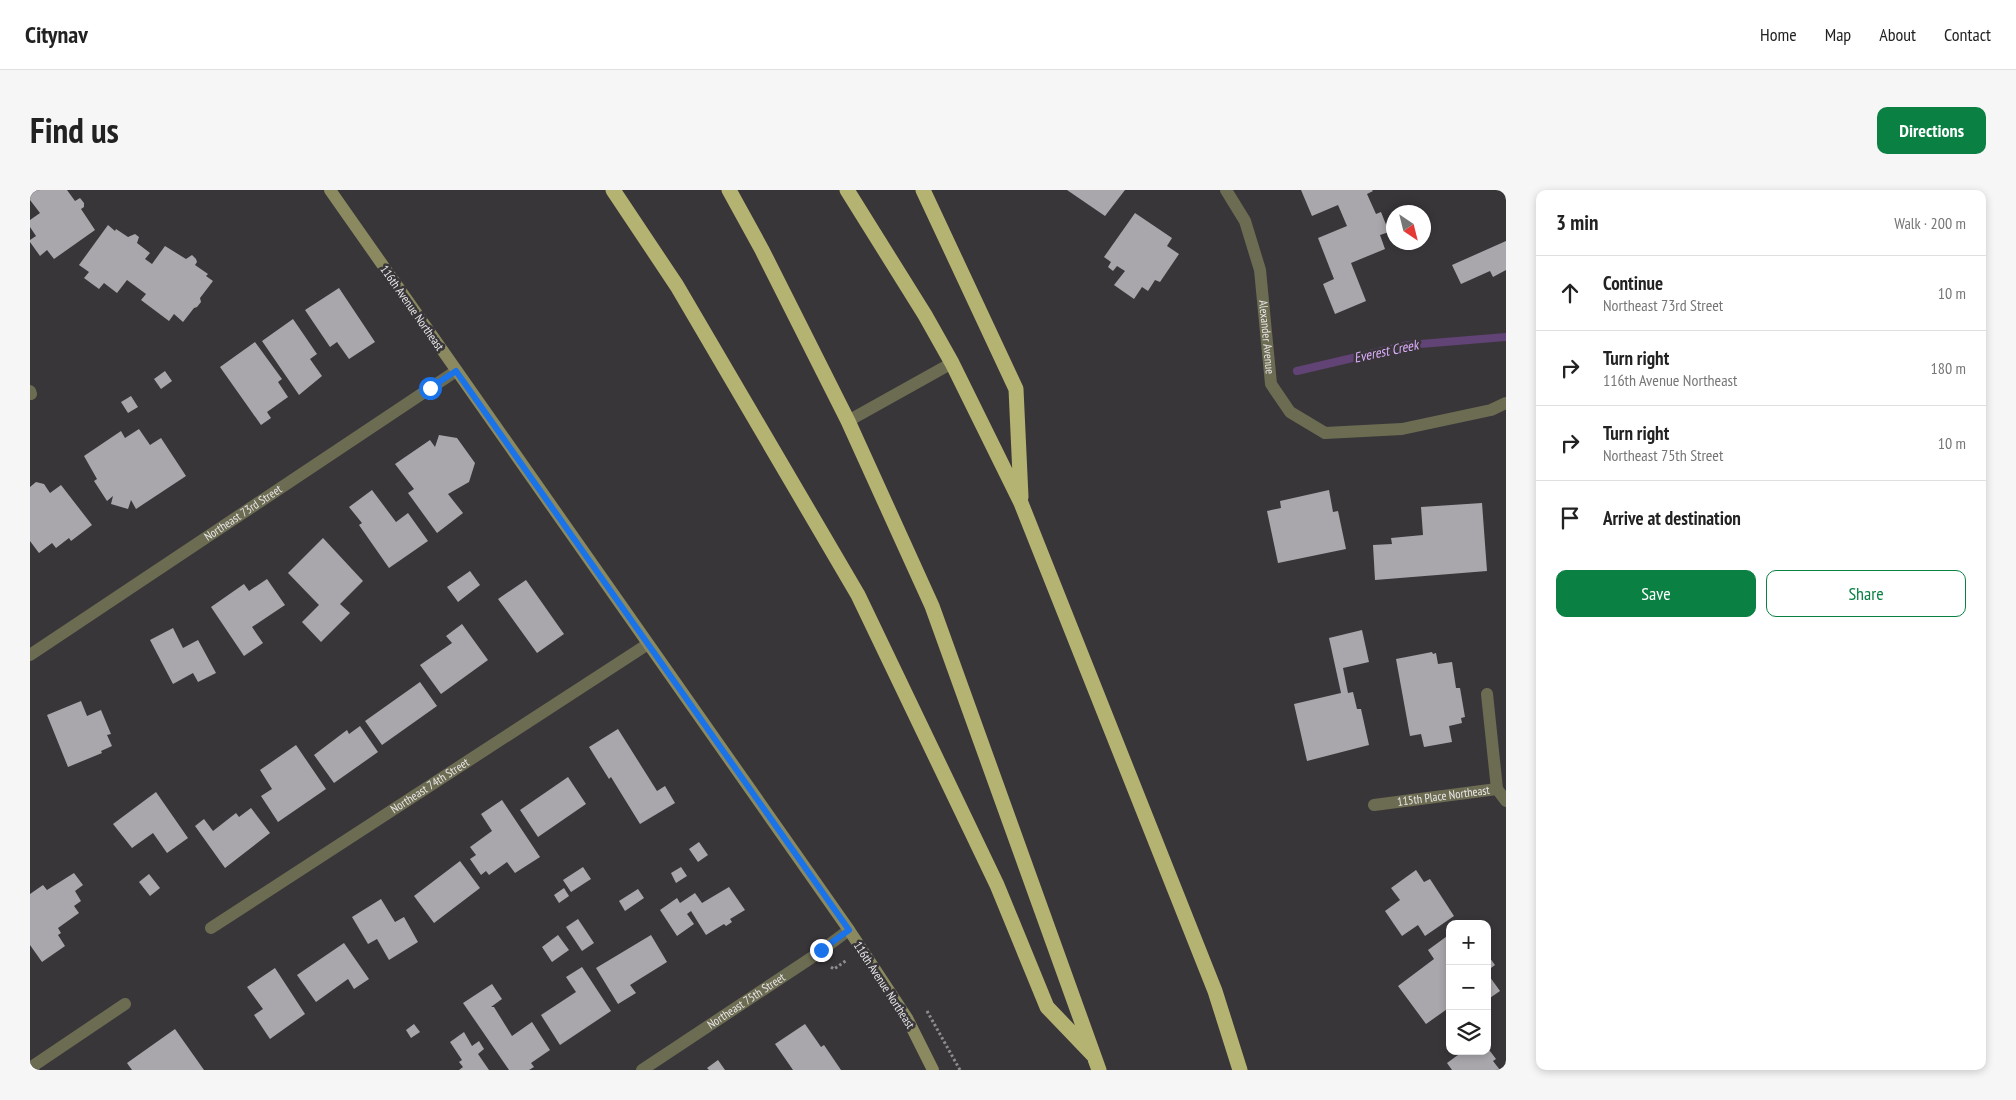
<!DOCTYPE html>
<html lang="en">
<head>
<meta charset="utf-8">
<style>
	:root { --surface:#fff; --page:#f6f6f6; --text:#222; --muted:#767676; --line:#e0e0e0; --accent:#0b8043 }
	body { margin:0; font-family:"PT Sans Narrow",sans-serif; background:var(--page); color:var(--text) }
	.controls { position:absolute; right:15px; bottom:15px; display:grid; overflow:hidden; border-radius:10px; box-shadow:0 2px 8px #0003 }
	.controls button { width:45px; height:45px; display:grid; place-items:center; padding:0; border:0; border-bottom:1px solid var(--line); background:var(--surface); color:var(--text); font:25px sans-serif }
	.compass { position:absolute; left:1356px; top:15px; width:45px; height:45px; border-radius:50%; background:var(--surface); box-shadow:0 2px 8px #0003; rotate:145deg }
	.stop { position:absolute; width:15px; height:15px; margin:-11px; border:4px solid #1a73e8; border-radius:50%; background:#fff }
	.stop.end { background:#1a73e8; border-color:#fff; box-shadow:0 1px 5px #0008 }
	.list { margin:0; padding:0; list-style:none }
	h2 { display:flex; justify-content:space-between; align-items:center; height:65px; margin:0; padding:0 20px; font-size:21px }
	h2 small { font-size:16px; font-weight:400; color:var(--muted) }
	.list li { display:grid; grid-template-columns:32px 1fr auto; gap:15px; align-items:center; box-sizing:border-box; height:75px; padding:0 20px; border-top:1px solid var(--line) }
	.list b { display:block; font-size:19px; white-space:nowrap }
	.list p { margin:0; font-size:16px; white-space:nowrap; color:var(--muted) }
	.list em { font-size:16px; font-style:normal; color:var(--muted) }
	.actions { display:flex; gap:10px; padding:15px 20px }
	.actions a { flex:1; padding:11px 0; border:1px solid var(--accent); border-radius:10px; text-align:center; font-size:18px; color:var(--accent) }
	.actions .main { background:var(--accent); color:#fff }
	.icon { flex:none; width:28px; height:28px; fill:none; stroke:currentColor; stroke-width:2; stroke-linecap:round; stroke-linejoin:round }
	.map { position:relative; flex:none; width:1476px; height:880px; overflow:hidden; border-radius:10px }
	header { display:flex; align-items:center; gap:30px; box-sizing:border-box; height:70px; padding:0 25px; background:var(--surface); border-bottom:1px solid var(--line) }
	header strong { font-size:24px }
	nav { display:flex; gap:28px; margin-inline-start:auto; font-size:18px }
	.intro { display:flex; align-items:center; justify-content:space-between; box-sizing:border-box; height:120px; padding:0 30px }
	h1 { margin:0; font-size:35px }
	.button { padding:12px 22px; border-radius:10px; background:var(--accent); color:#fff; font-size:18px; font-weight:700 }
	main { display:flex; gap:30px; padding:0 30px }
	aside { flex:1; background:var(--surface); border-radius:10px; box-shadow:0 2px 8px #0003 }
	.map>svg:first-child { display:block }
</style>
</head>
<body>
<header>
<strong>Citynav</strong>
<nav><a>Home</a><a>Map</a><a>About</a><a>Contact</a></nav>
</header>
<div class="intro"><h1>Find us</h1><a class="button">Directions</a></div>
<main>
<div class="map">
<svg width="1476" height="880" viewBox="0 0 1476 880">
	<rect width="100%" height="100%" fill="#39363a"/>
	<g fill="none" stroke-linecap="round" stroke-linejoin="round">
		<!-- stream -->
		<path stroke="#614375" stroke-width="8" d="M1267,181L1378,155L1476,147"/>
	</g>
	<!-- building -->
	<path fill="#aaa7ac" d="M0,0H37L45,11L50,8L54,13V17L51,19L65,40L24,69L17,60L10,66L0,52V50L6,46L0,37V30L10,23L0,10Z
		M1037,0H1095L1075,26Z
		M1271,0H1342L1343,1L1337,4L1346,24L1351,22L1359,42L1350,45L1355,59L1321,73L1336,111L1305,124L1293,94L1304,89L1288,48L1317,36L1308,15L1282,26Z
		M1105,23L1142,48L1137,56L1149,64L1130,92L1125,90L1118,101L1112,97L1104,109L1084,95L1095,81L1087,76L1083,81L1078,77L1081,72L1074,67Z
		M78,35L85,41L86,39L98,47L105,44L109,47L107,53L120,63L115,69L122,74L135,56L156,69L162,65L166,69L167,72L165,75L178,84L176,86L183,91L170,108L171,112L167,117L164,118L153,132L144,124L139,131L111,110L116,104L97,90L87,103L74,93L69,99L54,88L59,82L49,75Z
		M1476,51V80L1463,87L1460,81L1431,94L1422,75Z
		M309,98L345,152L319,169L307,152L300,157L275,120Z
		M263,129L287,164L280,169L292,186L269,205L232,151Z
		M225,152L252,189L248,192L258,207L237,222L241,228L231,235L190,177Z
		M135,181L142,191L131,199L124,189Z
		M101,206L108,217L98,223L91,212Z
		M109,239L120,255L131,248L156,286L106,319L101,310L98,319L81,314L83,306L77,311L64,291L67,289L54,266L91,241L95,248Z
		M409,245L427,248L445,273L439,292L418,304L433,323L407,343L378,303L384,299L365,274L400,250L405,257Z
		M6,292L14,294L20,303L31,295L62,335L41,351L39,348L26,358L22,353L9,363L0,351V297Z
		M342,300L366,332L378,323L398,351L359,378L329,335L332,333L319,317Z
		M1299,300L1303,322L1308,321L1316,359L1248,373L1237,321L1251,318L1250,311Z
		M1452,313L1457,381L1345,390L1343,355L1362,354L1361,348L1393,345L1391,317Z
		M293,348L333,391L310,414L320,423L291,452L272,432L289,415L258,383Z
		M440,381L450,395L428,412L417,397Z
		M237,389L255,415L222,437L233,453L214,466L181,417L214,394L219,401Z
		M496,390L534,444L507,463L468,409Z
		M432,434L458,470L411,504L390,475L422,453L416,446Z
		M143,438L153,458L168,450L186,483L168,492L163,483L143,494L120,450Z
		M1332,440L1339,472L1313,478L1318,503L1323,502L1327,519H1331L1339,555L1277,571L1264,514L1311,503L1299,448Z
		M1402,462L1403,464L1406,463L1408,474L1422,472L1426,498H1430L1435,527L1431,528L1432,533L1419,536L1422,552L1394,557L1391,544L1380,546L1366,469Z
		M390,492L407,516L352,555L335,531Z
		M51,511L57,526L71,520L81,544L77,545L82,556L71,561L72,563L38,577L17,525Z
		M330,536L348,562L304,593L284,565L317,540L319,544Z
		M588,539L627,601L635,596L645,613L610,634L581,587L579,589L559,557Z
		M266,555L296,599L248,632L231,606L242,599L230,580Z
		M538,587L556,614L508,647L490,620Z
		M126,602L158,648L137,663L123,643L102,658L83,634Z
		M472,610L510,667L485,683L477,672L459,685L456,681L451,685L440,669L446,665L440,657L462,641L451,624Z
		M221,618L240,643L195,678L165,636L174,629L183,641L206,623L209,627Z
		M669,652L678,665L668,672L659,659Z
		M430,671L450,698L404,733L384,706Z
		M553,677L561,689L541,702L533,690Z
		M651,677L657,686L646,693L641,683Z
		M1386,680L1394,692L1400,689L1424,726L1395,746L1388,735L1372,746L1355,721L1370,710L1361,698Z
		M44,683L53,695L45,701L51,711L44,716L49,723L28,738L31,743L28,745L35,756L12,772L0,755V704L13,695L17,700Z
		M119,684L130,698L120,706L109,692Z
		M699,697L715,720L700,729L702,732L696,736L694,734L676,745L661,721L657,724L664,734L647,746L630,720L647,708L650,713L665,703L672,713Z
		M534,698L539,706L529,713L524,705Z
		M608,699L614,708L595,721L589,711Z
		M351,709L365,732L374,727L388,752L359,770L347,749L338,754L322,727Z
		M548,729L564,753L552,761L536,737Z
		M1420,744V817L1396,834L1368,796L1404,769L1398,760Z
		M528,745L539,760L522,772L512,757Z
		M621,745L637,772L600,795L606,803L588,814L566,778Z
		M314,753L339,789L324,799L318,789L286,812L267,785Z
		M1457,764L1465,775L1457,781Z
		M552,777L581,821L530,855L511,825L546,802L536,787Z
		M245,778L275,824L240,849L224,825L233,819L217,797Z
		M1457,783L1470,801L1457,810Z
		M462,794L472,809L461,817H464L482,846L502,832L520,860L501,873L504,877L499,880H479L433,813Z
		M384,834L390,842L381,848L376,840Z
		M775,834L791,857L794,855L811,880H763L745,854Z
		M145,839L174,880H102L97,873Z
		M434,842L442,856L449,851L454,859L448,864L459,880H429L433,877L429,872L432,870L420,852Z
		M1457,857L1466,869L1463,871L1470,880H1422L1417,873L1428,865L1426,861H1457Z
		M688,870L695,880H679L677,878Z"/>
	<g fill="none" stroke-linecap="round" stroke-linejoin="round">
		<!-- path -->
		<path stroke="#8e8c8f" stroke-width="3" stroke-dasharray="2.5 2.5" stroke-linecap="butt" d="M801,777L804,779L817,770
			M897,821L930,880"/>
		<!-- lane -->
		<path stroke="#6c6c52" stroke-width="12" d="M0,201L1,204
			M818,231L922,173
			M1457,504L1467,599"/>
		<!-- street -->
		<g stroke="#6c6c52" stroke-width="12">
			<path id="s1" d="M1196,0L1215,31L1230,80L1241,194L1260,222L1295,243L1372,239L1461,220L1476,213"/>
			<path id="s2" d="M0,465L426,181"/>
			<path id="s3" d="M1344,615L1467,599L1476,611"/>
			<path id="s4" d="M181,738L618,454"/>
			<path d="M0,878L95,814"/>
			<path id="s5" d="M612,880L781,768L819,740"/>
		</g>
		<!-- secondary -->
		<path stroke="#8a895f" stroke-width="12" d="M300,0L819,740L877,828L903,880"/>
		<!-- highway -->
		<path stroke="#b5b371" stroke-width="15" d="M583,0L647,96L828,405L967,695L1017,817L1064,866
			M699,0L732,60L818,231L902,416L1069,880
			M817,0L895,125L922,173L991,313L1185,801L1210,880
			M893,0L986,199L991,307"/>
	</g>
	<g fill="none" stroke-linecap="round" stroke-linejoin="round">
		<!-- route -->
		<path stroke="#1a73e8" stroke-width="6" d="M400,198L426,181L819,740L791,760"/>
	</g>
	<g text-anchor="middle" stroke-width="5" stroke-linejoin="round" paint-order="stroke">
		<!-- street labels -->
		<g font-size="12" fill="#e8e7e9" stroke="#39363a">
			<text transform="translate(382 118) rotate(55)" y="4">116th Avenue Northeast</text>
			<text dy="4" stroke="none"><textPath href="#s1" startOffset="155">Alexander Avenue</textPath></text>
			<text dy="4" stroke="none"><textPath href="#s2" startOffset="256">Northeast 73rd Street</textPath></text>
			<text dy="4" stroke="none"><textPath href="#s4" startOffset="261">Northeast 74th Street</textPath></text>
			<text dy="4" stroke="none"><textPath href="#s3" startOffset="70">115th Place Northeast</textPath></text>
			<text transform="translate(854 795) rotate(57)" y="4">116th Avenue Northeast</text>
			<text dy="4" stroke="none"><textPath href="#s5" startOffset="125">Northeast 75th Street</textPath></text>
		</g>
		<!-- water labels -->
		<g font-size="14" font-style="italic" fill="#dbacfa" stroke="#39363a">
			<text transform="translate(1356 161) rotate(-12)" y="5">Everest Creek</text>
		</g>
	</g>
</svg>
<div class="controls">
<button>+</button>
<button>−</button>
<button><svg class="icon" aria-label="layers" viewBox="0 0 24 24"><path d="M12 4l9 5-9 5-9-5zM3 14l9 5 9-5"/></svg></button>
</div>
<svg class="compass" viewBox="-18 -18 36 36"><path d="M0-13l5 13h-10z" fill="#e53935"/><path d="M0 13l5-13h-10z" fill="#767676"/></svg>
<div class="stop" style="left:400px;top:198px"></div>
<div class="stop end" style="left:791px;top:760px"></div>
</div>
<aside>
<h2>3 min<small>Walk · 200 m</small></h2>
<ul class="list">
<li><svg class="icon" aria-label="ahead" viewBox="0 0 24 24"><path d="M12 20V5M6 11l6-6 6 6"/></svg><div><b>Continue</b><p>Northeast 73rd Street</p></div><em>10 m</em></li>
<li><svg class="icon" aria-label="right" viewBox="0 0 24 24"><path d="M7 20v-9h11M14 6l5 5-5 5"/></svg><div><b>Turn right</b><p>116th Avenue Northeast</p></div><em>180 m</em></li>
<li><svg class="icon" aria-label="right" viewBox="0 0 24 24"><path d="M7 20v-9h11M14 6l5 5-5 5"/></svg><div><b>Turn right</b><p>Northeast 75th Street</p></div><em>10 m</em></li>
<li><svg class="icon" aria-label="arrive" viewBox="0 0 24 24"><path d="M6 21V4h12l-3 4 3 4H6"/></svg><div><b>Arrive at destination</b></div></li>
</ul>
<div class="actions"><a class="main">Save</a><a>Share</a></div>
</aside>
</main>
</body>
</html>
